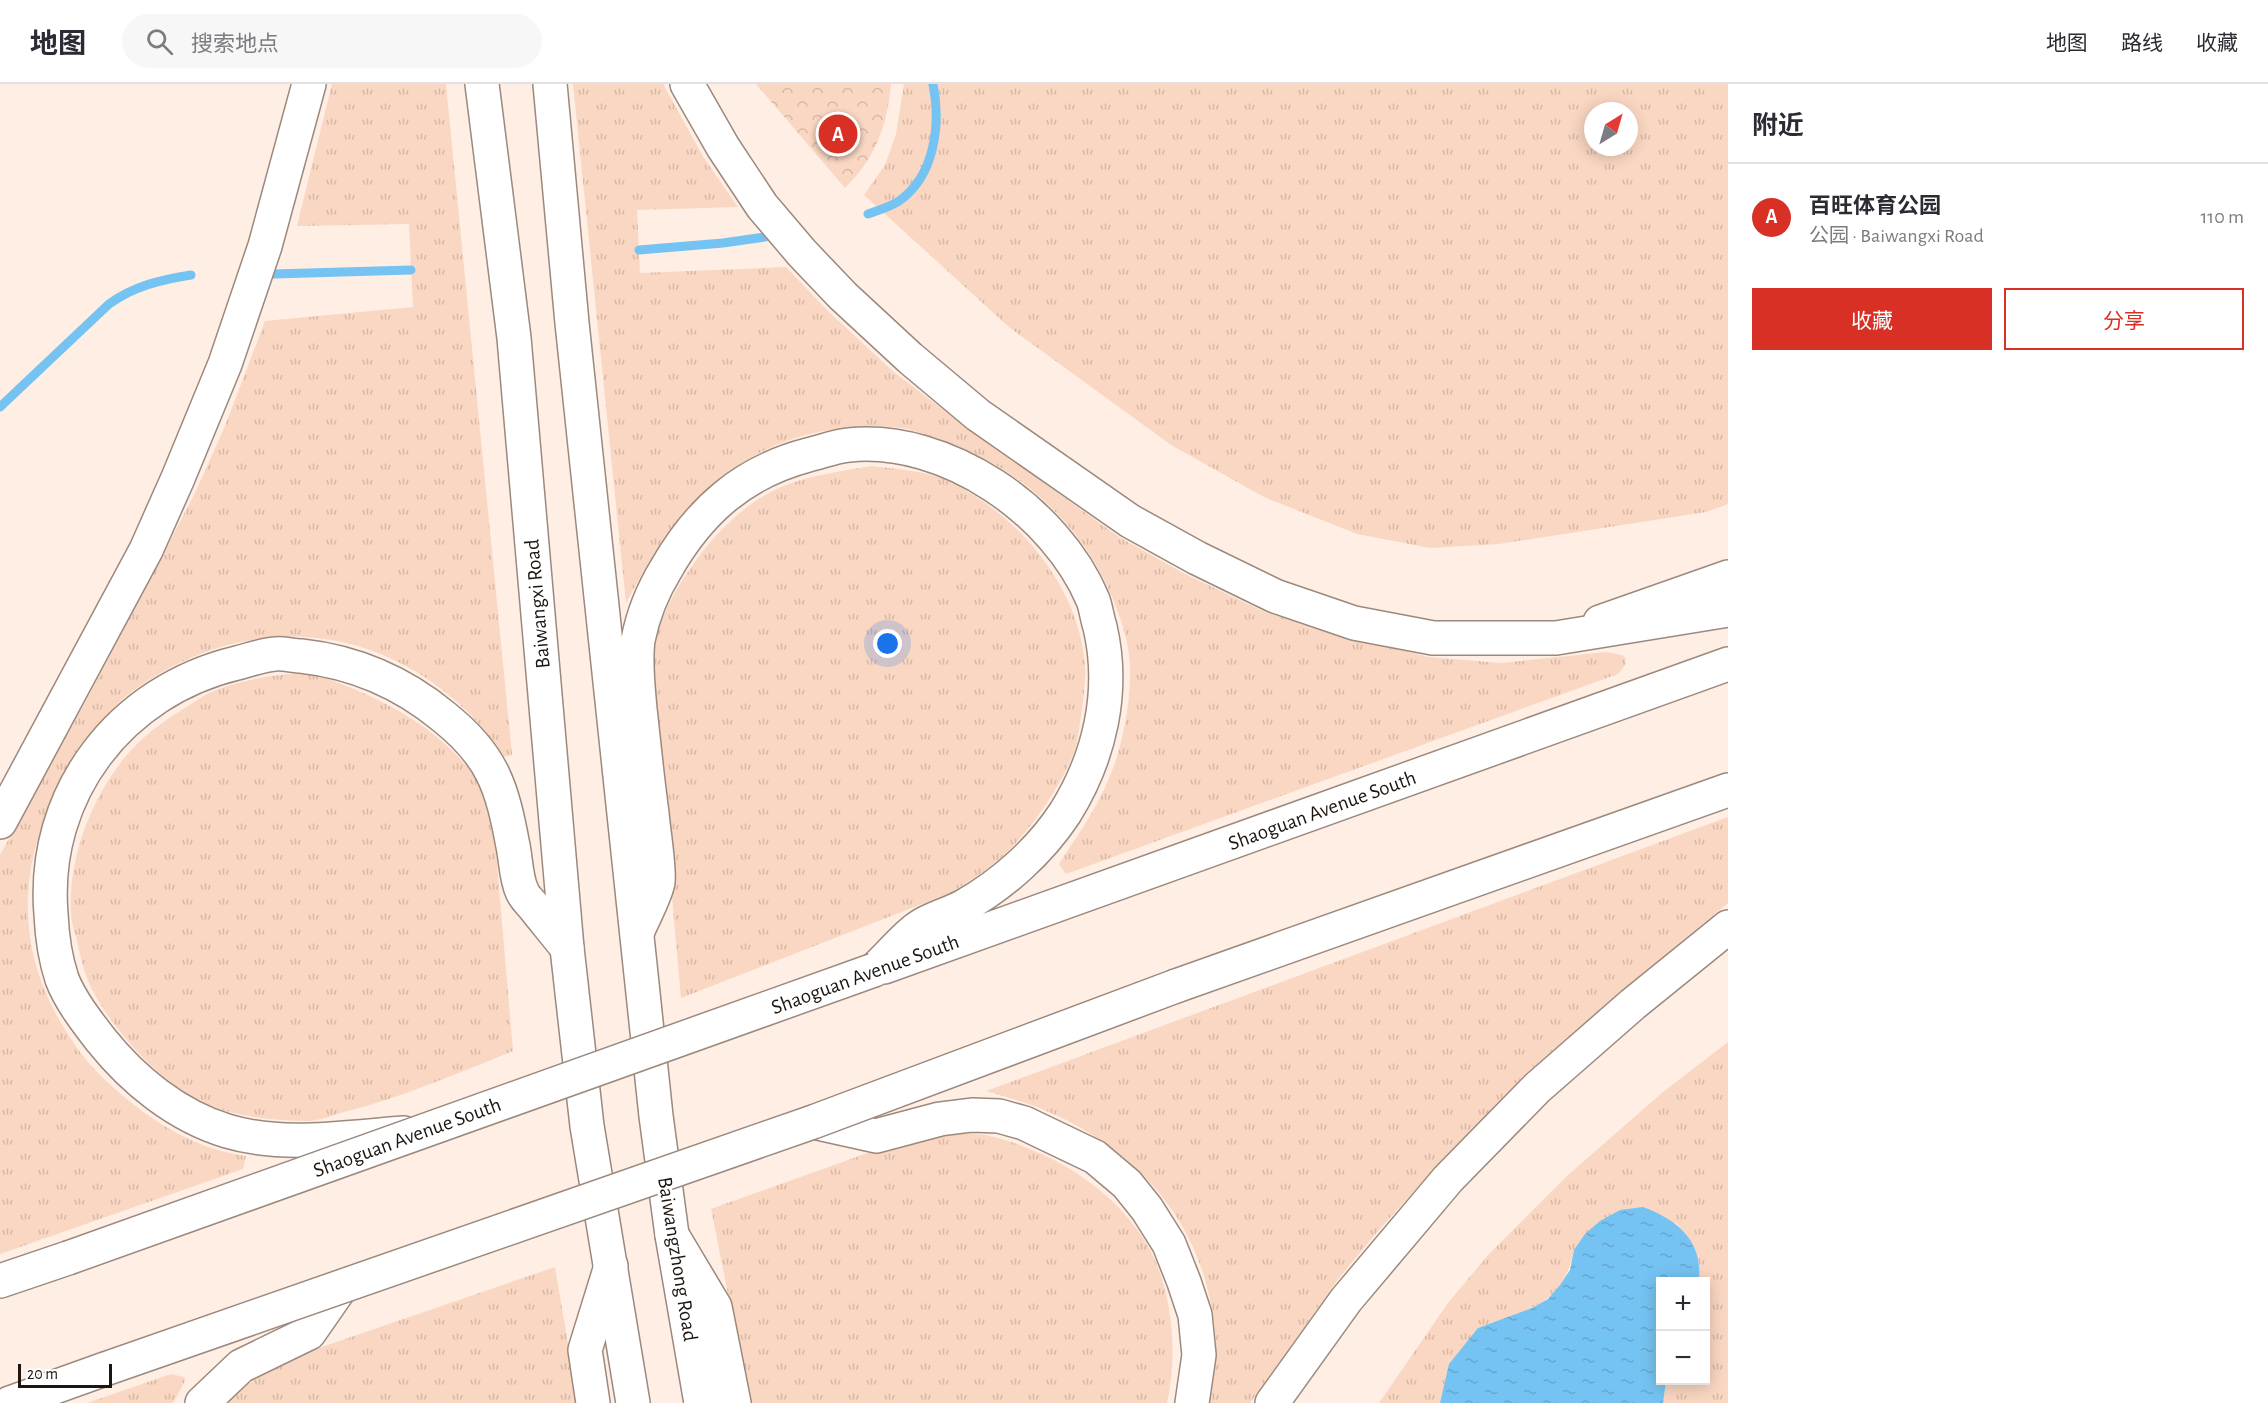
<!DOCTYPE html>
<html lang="zh">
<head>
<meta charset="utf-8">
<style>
	:root { --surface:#fff; --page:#f7f7f7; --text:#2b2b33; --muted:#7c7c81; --line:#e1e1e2; --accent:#d93025 }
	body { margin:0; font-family:"Alegreya Sans","Noto Sans SC",sans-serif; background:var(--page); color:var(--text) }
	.controls { position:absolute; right:18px; bottom:18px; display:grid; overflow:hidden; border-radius:0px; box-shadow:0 3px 15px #0003 }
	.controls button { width:54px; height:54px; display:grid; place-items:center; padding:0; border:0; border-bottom:2px solid var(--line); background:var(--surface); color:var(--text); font:30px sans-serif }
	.compass { position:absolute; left:1584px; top:18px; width:54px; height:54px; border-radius:50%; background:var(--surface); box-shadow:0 3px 15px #0003; rotate:37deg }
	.scale { position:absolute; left:18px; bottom:15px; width:94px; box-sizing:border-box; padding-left:6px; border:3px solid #1c1611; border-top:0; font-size:16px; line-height:21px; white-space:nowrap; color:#1c1611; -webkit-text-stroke:4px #fff; paint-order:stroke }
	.you { position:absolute; left:888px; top:560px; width:21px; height:21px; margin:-15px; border:4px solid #fff; border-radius:50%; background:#1a73e8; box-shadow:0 0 0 9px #1a73e833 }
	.badge { display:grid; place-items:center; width:39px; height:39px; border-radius:50%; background:var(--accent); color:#fff; font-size:20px; font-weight:700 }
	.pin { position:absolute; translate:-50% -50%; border:3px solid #fff; box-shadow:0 2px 6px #0006 }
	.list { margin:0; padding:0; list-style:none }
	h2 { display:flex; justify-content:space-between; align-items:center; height:78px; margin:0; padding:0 24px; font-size:26px }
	h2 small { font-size:20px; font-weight:400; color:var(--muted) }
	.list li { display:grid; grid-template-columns:39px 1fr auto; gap:18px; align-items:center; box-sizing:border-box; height:108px; padding:0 24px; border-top:2px solid var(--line) }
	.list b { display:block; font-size:22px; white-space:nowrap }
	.list p { margin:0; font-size:20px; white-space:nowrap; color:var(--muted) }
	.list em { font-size:20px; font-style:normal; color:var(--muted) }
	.actions { display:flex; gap:12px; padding:18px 24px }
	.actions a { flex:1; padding:14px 0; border:2px solid var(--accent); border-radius:0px; text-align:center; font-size:21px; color:var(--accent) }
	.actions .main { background:var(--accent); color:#fff }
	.icon { flex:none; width:33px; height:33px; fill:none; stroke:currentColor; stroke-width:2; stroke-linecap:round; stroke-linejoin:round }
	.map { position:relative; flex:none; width:1728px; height:1319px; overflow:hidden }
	header { display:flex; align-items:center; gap:36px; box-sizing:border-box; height:84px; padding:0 30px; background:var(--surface); border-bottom:2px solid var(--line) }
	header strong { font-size:28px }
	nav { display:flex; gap:33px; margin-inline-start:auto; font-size:21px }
	.search { width:420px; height:54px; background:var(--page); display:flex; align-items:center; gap:15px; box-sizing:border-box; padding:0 21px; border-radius:33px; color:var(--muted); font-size:22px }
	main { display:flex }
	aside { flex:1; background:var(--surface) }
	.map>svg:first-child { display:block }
</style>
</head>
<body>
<header>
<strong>地图</strong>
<div class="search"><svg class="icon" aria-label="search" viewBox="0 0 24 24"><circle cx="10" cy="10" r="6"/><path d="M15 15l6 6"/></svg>搜索地点</div>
<nav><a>地图</a><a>路线</a><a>收藏</a></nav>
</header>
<main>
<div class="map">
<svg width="1728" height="1319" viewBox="0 0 1728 1319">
	<defs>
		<pattern id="grass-tufts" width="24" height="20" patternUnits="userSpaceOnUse" patternTransform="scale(1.5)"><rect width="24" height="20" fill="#fad7c2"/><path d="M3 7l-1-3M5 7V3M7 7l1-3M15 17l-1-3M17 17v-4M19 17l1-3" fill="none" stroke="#d6b8a6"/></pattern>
		<pattern id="park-crowns" width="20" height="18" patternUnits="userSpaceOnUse" patternTransform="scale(1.5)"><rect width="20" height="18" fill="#fad7c2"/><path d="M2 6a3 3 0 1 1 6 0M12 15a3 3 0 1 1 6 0" fill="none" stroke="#d6b8a6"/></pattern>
		<pattern id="water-ripples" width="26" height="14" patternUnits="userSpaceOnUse" patternTransform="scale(1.5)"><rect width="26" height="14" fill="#75c3f2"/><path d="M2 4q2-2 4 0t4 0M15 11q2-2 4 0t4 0" fill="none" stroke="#65a7ce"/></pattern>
	</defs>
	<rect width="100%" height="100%" fill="#feeee4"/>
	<!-- grass -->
	<path fill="url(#grass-tufts)" fill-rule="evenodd" d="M332,0H446L512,671L503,673C475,626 428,589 378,569C290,535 197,556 125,613C108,627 95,647 82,665C25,748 7,841 57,932C69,953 82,973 99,990C140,1030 188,1064 246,1072L243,1085L0,1170V771L87,615L195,409L225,342L265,237L413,223L409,140L297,142Z
		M573,0H663L704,74L738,123L637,126L640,189L786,183L829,228L895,289L966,343L1119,453L1185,490L1267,529L1428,573L1501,579L1606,568L1622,571L1626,575L1625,581L1618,590L1066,790L1059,780C1075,755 1094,729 1106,701C1121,669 1129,629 1130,594C1131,571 1126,551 1119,531C1090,444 1015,376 928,352C920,349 911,345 902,344C852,338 794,348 750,374C692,407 657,461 626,519Z
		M904,0H1728V420L1706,428L1499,460L1430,464L1357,450L1264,413L1171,361L1010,244L864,111L885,81L896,50ZM1593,27H1629V63H1593Z
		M871,382C895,385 920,386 943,395C1015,426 1080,502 1085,582C1086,598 1083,617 1081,632C1079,644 1078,657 1074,668C1061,702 1034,741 1009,766C991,784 971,796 950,809L681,914L650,567C657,551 662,532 671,516C696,470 735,421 786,401C813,391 842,387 871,382Z
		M311,589C373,610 436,639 476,694C482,703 487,713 492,722L513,967C458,989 405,1012 348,1027C335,1030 320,1037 307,1037C276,1037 242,1033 213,1023C168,1007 118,952 95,911C85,894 80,871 76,853C74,845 71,837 71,829C68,770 95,703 136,661C150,647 168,634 185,624C193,619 201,613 209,609C241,595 276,590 311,589Z
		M1728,733V819L1622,906L1525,990L1434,1085L1378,1147L1339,1194L1250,1319H1207C1218,1284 1218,1251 1210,1216C1193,1129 1131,1064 1051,1029C1030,1019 1008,1014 986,1007Z
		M1728,958V1319H1663L1666,1297L1706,1296V1198L1699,1197C1701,1171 1693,1159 1676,1139L1574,1166C1562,1224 1526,1225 1478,1244L1440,1319H1379L1448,1219L1488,1171L1568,1091L1663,1008Z
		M948,1050C962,1050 977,1049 990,1052C1052,1067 1115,1105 1148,1162C1173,1207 1178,1270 1167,1319H750L711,1125L890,1061Z
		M555,1183L578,1319H228L240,1306L278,1278Z
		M171,1290L184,1293L185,1297L173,1319H87Z"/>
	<!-- park -->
	<path fill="url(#park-crowns)" d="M756,0H891C887,43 875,74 845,104Z"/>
	<!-- water -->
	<path fill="url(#water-ripples)" d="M1643,1123C1678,1136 1703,1157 1699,1197L1660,1198V1296L1666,1297L1663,1319H1440L1449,1280L1478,1244L1532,1224L1548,1215L1560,1201L1570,1186L1574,1166L1585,1150L1600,1137L1620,1126Z"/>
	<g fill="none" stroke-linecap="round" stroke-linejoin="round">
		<!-- stream -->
		<path stroke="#75c3f2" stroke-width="9" d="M868,130C879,126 890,123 899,117C935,92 941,40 933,0
			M639,166L723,159L765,153
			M274,190L411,186
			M0,323L109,220C134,202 160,196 191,191"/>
		<defs>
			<path id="secondary" d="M1600,538L1728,493"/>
			<path id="primary" d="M482,0L514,254L567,864L587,1042L633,1319
				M550,0L572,239L656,1032L672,1151L701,1319"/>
			<path id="highway" d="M687,0L723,63L762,122L802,169L843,212L910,274L978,331L1130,437L1197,474L1275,512L1354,539L1433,554H1556L1728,526
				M0,738L146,466L178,394L225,280L265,162L309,0
				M637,849C642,836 656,811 658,798C660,785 653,744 652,729C647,694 644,660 640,625C638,603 635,578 638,556C643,531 653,506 666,485C699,427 743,388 808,371C821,368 836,362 849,361C946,351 1056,427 1093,516C1096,524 1097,534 1100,543C1115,607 1100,673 1065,729C1040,767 1003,800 964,822C950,830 932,834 919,843C903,854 889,873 874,886
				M884,883L1728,580
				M1176,902L1728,706
				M813,1038L876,1052L940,1035L972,1031L999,1032L1024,1039L1095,1073L1127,1100L1147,1125L1169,1160L1184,1198L1195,1231L1199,1271L1192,1319
				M404,1049C346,1053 283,1064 227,1047C177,1032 133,996 101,956C87,938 70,916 62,895C55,874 52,852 51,830C41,710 120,607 237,579C249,576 262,571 275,570C283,569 293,572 301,572C355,578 402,598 444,633C493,672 502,703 513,762C516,776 516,795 522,807C524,813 530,818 534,823C545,837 556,850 567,864
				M672,1151L715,1223L734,1319
				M0,1197L68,1174
				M10,1319L105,1285
				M202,1319L241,1282L309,1249L341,1203
				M593,1319L585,1266L611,1182
				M1272,1319L1346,1216L1448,1095L1537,1004L1633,920L1728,843"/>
		</defs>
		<!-- secondary casing -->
		<use href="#secondary" stroke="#9b897e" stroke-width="36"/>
		<!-- primary casing -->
		<use href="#primary" stroke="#9b897e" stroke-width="36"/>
		<!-- highway casing -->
		<use href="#highway" stroke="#9b897e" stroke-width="36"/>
		<!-- secondary -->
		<use href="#secondary" stroke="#fff" stroke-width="33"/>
		<!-- primary -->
		<use href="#primary" stroke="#fff" stroke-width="33"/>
		<!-- highway -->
		<use href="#highway" stroke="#fff" stroke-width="33"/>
		<defs>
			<path id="highway-bridge" d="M68,1174L874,886
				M105,1285L813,1038L1176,902"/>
		</defs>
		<!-- highway-bridge casing -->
		<use href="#highway-bridge" stroke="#9b897e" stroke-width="36" stroke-linecap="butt"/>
		<!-- highway-bridge -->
		<use href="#highway-bridge" stroke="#fff" stroke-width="33"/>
	</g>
	<g text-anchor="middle" stroke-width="6" stroke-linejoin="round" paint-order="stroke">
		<!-- street labels -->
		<g font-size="21" fill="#1c1611" stroke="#fff">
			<text transform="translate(537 520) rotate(-95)" y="7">Baiwangxi Road</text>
			<text transform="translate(1322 726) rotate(-20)" y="7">Shaoguan Avenue South</text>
			<text transform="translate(865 890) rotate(-20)" y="7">Shaoguan Avenue South</text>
			<text transform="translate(407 1053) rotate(-20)" y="7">Shaoguan Avenue South</text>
			<text transform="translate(678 1175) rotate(81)" y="7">Baiwangzhong Road</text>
		</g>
	</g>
</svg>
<div class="controls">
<button>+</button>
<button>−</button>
</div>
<svg class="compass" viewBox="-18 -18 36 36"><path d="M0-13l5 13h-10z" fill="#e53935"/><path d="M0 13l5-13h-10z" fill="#7c7c81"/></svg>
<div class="scale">20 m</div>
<div class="you"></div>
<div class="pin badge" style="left:838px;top:50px">A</div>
</div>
<aside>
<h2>附近<small></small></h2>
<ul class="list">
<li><span class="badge">A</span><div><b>百旺体育公园</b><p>公园 · Baiwangxi Road</p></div><em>110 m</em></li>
</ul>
<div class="actions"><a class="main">收藏</a><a>分享</a></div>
</aside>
</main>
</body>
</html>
